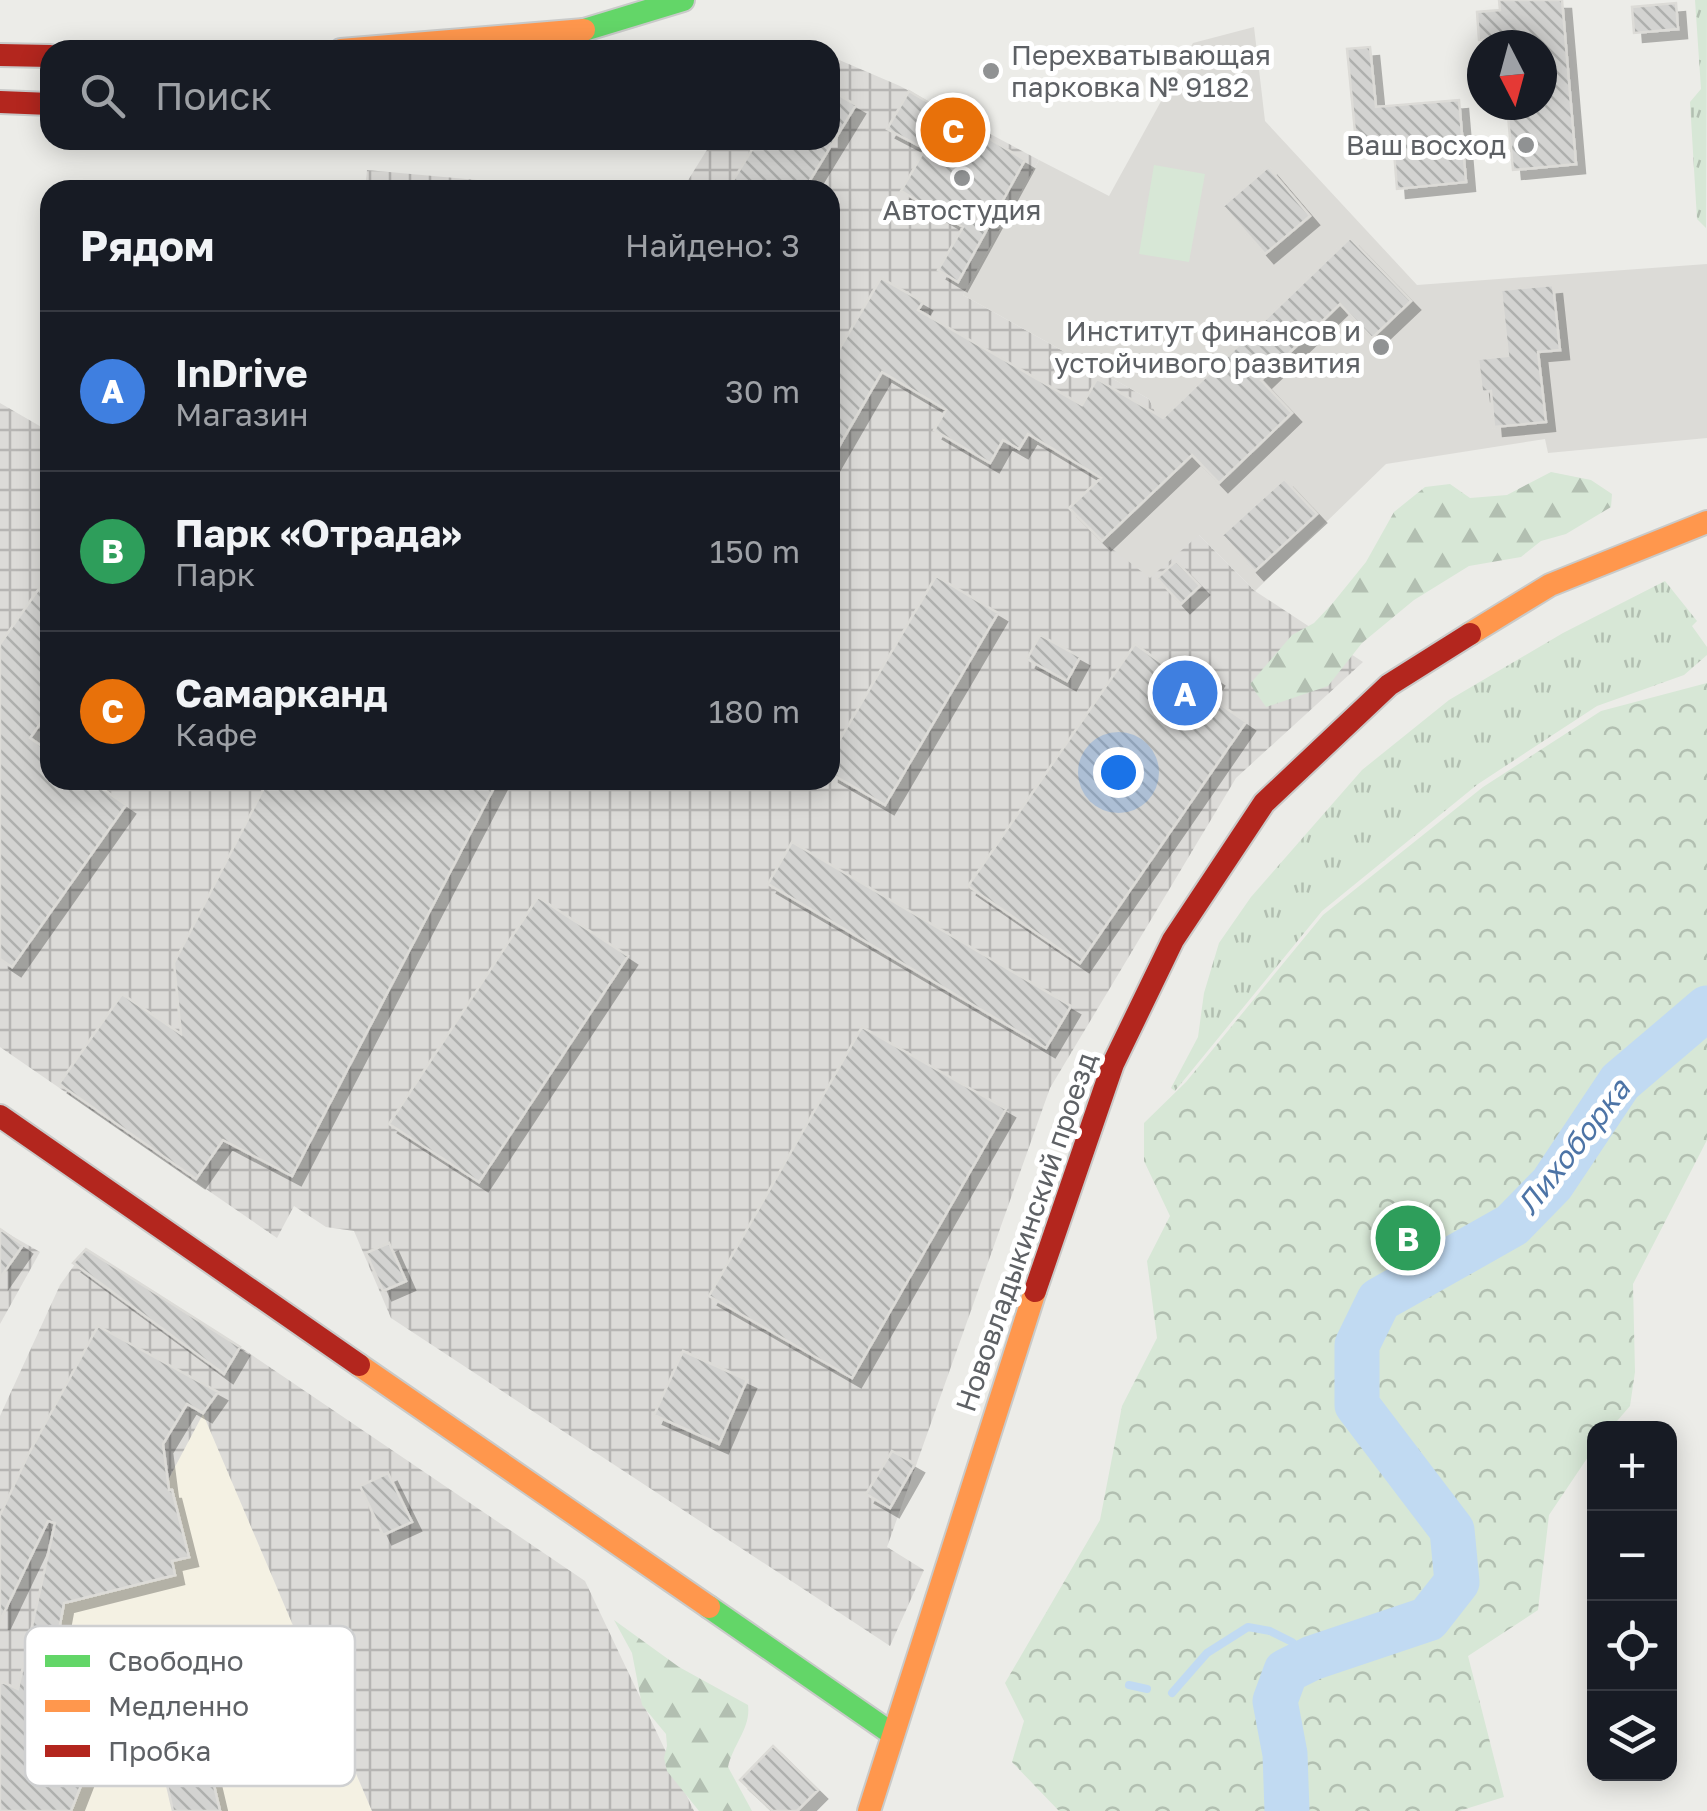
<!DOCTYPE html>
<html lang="ru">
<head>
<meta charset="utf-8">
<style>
	:root { --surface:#171b24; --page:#20242c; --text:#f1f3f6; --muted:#9ea1a6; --line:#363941; --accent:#7c3aed }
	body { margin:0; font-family:"Golos Text",sans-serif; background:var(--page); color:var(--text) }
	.controls { position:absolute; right:30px; bottom:30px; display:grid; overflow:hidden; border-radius:20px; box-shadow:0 5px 25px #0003 }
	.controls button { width:90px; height:90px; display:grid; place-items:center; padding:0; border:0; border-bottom:2px solid var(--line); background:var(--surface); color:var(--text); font:50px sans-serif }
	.compass { position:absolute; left:1467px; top:30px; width:90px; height:90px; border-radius:50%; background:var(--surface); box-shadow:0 5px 25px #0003; rotate:174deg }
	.you { position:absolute; left:1118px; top:772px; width:35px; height:35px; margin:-25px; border:8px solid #fff; border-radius:50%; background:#1a73e8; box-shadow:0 0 0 15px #1a73e833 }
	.badge { display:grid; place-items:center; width:65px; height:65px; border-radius:50%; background:var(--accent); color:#fff; font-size:32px; font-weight:700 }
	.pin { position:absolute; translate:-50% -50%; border:5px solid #fff; box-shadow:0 2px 10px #0006 }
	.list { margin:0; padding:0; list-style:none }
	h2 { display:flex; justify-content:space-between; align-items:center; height:130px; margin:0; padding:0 40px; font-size:42px }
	h2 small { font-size:32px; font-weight:400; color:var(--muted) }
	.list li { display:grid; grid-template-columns:65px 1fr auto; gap:30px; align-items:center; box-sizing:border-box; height:160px; padding:0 40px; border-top:2px solid var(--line) }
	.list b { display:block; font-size:38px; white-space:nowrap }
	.list p { margin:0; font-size:32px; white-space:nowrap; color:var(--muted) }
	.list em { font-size:32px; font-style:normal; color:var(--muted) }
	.icon { flex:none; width:55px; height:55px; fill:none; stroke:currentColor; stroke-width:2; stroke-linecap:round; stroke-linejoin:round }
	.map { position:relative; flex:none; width:1707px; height:1811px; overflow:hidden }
	.search { position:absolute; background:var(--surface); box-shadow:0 5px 25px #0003; left:40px; top:40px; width:800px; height:110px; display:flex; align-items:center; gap:25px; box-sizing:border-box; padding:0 35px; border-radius:30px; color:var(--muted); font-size:38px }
	.panel { position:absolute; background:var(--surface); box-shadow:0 5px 25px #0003; left:40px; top:180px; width:800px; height:610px; border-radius:30px }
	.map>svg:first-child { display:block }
</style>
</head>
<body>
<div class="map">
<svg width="1707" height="1811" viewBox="0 0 1707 1811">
	<defs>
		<pattern id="industrial-grid" width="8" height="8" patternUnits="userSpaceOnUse" patternTransform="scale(2.5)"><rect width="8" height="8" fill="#dcdbd8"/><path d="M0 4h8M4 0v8" fill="none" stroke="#b6b5b3"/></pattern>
		<pattern id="grass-tufts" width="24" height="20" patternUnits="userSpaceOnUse" patternTransform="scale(2.5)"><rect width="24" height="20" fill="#d7e7d6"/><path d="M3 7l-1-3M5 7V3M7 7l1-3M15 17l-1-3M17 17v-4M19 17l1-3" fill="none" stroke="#b2bfb1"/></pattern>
		<pattern id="forest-firs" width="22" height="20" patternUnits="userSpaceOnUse" patternTransform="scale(2.5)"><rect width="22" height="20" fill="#d7e7d6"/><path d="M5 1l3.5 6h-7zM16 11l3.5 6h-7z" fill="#b2bfb1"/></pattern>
		<pattern id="park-crowns" width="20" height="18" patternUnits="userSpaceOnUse" patternTransform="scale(2.5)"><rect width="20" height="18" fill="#d7e7d6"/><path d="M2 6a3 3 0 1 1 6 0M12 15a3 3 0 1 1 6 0" fill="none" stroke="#b2bfb1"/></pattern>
		<pattern id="building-back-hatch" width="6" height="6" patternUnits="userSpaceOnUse" patternTransform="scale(2.5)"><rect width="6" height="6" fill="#d3d3d1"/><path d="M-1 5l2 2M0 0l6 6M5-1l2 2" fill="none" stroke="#aeafad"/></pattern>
		<filter id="shadow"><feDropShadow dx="9" dy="9" stdDeviation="0" flood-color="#0004"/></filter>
	</defs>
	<rect width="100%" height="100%" fill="#ecece8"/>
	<!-- commercial -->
	<path fill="#f4f1e3" d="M203,1413L372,1811H5L45,1705L74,1548L168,1480Z"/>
	<!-- industrial -->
	<path fill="url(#industrial-grid)" d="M830,56L900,86L1039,160L963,295L1149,399L1160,421L1070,507L1199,535L1255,591L1363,662L1236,778L1050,1088L887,1547L924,1570L890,1646L391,1318L354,1231L326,1227L294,1206L277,1238L0,1047V403L50,432V780H830V190H682L713,140H830Z
		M367,170L586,190H365Z
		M0,1229L40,1252L0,1324Z
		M86,1249L240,1347L585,1581L694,1811H372L203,1414L168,1480L122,1485L74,1548L45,1705L5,1811H0V1416L60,1285Z"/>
	<!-- education -->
	<path fill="#dcdbd7" d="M1254,27L1265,121L1417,285L1707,264V438L1548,453L1545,439L1386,464L1255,591L1199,535L1150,578L1102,541L1069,508L1159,421L1149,399L963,295L1039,160L1109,196L1193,43Z"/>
	<!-- grass -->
	<path fill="url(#grass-tufts)" d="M1695,0H1707L1706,228L1697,219L1690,102L1701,89Z
		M1665,581L1697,621L1692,626L1707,647V655L1684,675L1597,706L1478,784L1322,911L1175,1091L1171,1088L1198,1037L1204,993L1219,943L1251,897L1362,770L1449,700L1563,633Z"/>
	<!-- forest -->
	<path fill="url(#forest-firs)" d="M1551,472L1591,480L1612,494L1611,507L1566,534L1541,541L1521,557L1469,566L1414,600L1362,643L1328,686L1266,707L1250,684L1292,635L1314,623L1332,604L1366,562L1394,512L1425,487L1450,484L1470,498L1507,495Z
		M614,1620L679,1667L748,1705C751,1728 733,1744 728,1767L752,1811H699L667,1771L664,1758L667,1746L666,1734L642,1705L632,1653Z"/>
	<!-- park -->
	<path fill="url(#park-crowns)" d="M1707,683V1140L1633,1284L1635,1372L1630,1406L1611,1428H1594V1448L1549,1515L1538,1610L1468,1656L1504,1797L1459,1811H1059L1012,1762L1024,1721L1005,1683L1100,1520L1122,1406L1157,1338L1147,1261L1170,1216L1144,1161V1123L1186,1082L1323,915L1483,787L1601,711Z"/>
	<!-- pitch -->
	<path fill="#d7e7d6" d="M1154,165L1205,174L1189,262L1139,254Z"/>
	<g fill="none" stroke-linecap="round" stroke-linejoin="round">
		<!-- stream -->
		<path stroke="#c1daf2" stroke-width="8" d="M1129,1685L1147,1689
			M1172,1693L1207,1653L1248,1627L1270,1631L1292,1642L1312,1658"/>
		<!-- river -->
		<path stroke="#c1daf2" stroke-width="45" d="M1287,1811L1285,1754L1275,1701L1286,1671L1312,1658L1428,1619L1457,1582L1452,1530L1357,1405V1345L1379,1300L1512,1225L1552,1184L1620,1082L1707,1008"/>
	</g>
	<!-- building -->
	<path fill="url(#building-back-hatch)" stroke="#dcdbd7" stroke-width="2.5" filter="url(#shadow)" d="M1499,0H1562L1576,164L1513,170L1507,105H1542V45H1502L1501,39L1479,40L1477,12L1500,10Z
		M1676,3L1678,29L1634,33L1632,7Z
		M1370,47L1376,107L1459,100L1466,182L1397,189L1393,138L1356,142L1347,49Z
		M830,90L856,105L804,190H727L758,140H830Z
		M909,91L1025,160L958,282L938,270L963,227L901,191L925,149L887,129Z
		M1268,167L1310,216L1265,254L1223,206Z
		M1350,238L1411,301L1372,338L1340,304L1261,380L1292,413L1219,483L1192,455L1102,541L1069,508L1101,478L1028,434L1019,449L1003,440L990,463L934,430L946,410L882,372L830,462V365L881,278L923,302L918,310L1082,405L1097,379L1163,418Z
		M1553,285L1560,350L1538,352L1546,422L1494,427L1491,391L1482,392L1478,359L1508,356L1501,290Z
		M1284,479L1317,514L1255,571L1222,535Z
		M1176,561L1200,586L1181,604L1157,578Z
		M50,573V710L30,738L50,752V780H90L126,805L12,967L0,959V644Z
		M936,576L998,613L885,805L830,773V756Z
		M1040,635L1080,657L1067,681L1027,659Z
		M1135,644L1181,677L1192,661L1215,677L1204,693L1246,722L1080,963L968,886Z
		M268,780H498L292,1176L223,1140L196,1179L59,1084L122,994L181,1034L174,963Z
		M792,842L1071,1006L1046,1048L768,884Z
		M538,897L628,956L479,1182L389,1124Z
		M862,1027L1006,1109L852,1378L709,1296Z
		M0,1229L23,1245L0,1278Z
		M389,1243L406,1281L383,1291L366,1253Z
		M86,1249L240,1347L224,1374L73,1263Z
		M98,1326L218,1392L203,1413L187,1404L163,1444L169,1490H172L189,1557L172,1561L175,1575L64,1603L45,1705L35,1730L94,1752L71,1811H0V1681L18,1689L55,1523L48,1521L0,1621V1515L28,1455Z
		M683,1351L747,1380L719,1444L654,1415Z
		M892,1451L915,1464L890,1508L866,1494Z
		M388,1473L412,1522L383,1535L360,1486Z
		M199,1722L220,1811H173L155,1732Z
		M773,1746L818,1790L797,1811H773L740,1780Z"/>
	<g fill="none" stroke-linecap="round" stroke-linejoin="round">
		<defs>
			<path id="fast" d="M561,37L683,0
				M709,1607L891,1733"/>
			<path id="slow" d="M341,50L584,30
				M1470,634L1550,585L1707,522
				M359,1365L709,1607
				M869,1811L1035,1291"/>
			<path id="jam" d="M0,55L50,56
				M0,102L50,104
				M0,1116L359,1365
				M1035,1291L1113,1064L1173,940L1264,803L1389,685L1470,634"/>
		</defs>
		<!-- fast casing -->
		<use href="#fast" stroke="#c9cac9" stroke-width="26"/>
		<!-- slow casing -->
		<use href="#slow" stroke="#c9cac9" stroke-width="26"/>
		<!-- jam casing -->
		<use href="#jam" stroke="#c9cac9" stroke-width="26"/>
		<!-- fast -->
		<use href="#fast" stroke="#63d668" stroke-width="22"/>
		<!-- slow -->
		<use href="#slow" stroke="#ff974d" stroke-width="22"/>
		<!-- jam -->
		<use href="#jam" stroke="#b3261e" stroke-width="22"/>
	</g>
	<!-- markers -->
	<g fill="#909293" stroke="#fff" stroke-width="4">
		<circle cx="991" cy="71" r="10"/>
		<circle cx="1526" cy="145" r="10"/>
		<circle cx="962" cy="178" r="10"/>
		<circle cx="1381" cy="347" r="10"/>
	</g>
	<g text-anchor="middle" stroke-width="10" stroke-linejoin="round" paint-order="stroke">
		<!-- poi labels -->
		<g font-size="28" fill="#5e6165" stroke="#fff" text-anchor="end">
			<text x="1011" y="65" text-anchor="start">Перехватывающая<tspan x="1011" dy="32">парковка № 9182</tspan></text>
			<text x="1506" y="155">Ваш восход</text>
			<text x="962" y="220" text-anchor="middle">Автостудия</text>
			<text x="1361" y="341">Институт финансов и<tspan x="1361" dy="32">устойчивого развития</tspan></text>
		</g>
		<!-- street labels -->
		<g font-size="28" fill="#5e6165" stroke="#fff">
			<text transform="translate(1026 1232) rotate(-71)" y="10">Нововладыкинский проезд</text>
		</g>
		<!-- water labels -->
		<g font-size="30" font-style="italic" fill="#4d74a6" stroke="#fff">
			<text transform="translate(1574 1147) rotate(-52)" y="10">Лихоборка</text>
		</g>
	</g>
	<!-- legend -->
	<rect x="25" y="1626" width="330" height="160" rx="15" fill="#fff" stroke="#cfd0d1" stroke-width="2.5"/>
	<rect x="45" y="1655" width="45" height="12" fill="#63d668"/>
	<rect x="45" y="1700" width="45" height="12" fill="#ff974d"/>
	<rect x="45" y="1745" width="45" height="12" fill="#b3261e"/>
	<g font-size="28" fill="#5e6165">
		<text x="108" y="1671">Свободно</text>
		<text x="108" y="1716">Медленно</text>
		<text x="108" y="1761">Пробка</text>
	</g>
</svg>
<div class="controls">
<button>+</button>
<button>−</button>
<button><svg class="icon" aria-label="locate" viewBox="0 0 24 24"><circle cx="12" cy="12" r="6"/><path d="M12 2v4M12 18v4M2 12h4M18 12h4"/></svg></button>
<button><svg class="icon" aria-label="layers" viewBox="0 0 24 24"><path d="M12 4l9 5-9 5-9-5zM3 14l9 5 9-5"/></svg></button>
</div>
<svg class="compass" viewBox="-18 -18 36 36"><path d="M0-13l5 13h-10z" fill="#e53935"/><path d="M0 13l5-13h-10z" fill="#9ea1a6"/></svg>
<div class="you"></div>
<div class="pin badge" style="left:1185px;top:693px;background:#3f7fe0">A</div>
<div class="pin badge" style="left:1408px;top:1238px;background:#2e9e5b">B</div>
<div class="pin badge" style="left:953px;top:130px;background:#e8710a">C</div>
<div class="search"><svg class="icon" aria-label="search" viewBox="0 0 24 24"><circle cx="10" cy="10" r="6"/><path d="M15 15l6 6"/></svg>Поиск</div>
<section class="panel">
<h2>Рядом<small>Найдено: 3</small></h2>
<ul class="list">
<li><span class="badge" style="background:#3f7fe0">A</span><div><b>InDrive</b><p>Магазин</p></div><em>30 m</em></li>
<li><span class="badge" style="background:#2e9e5b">B</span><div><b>Парк «Отрада»</b><p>Парк</p></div><em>150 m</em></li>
<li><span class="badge" style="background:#e8710a">C</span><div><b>Самарканд</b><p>Кафе</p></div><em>180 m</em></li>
</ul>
</section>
</div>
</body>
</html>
